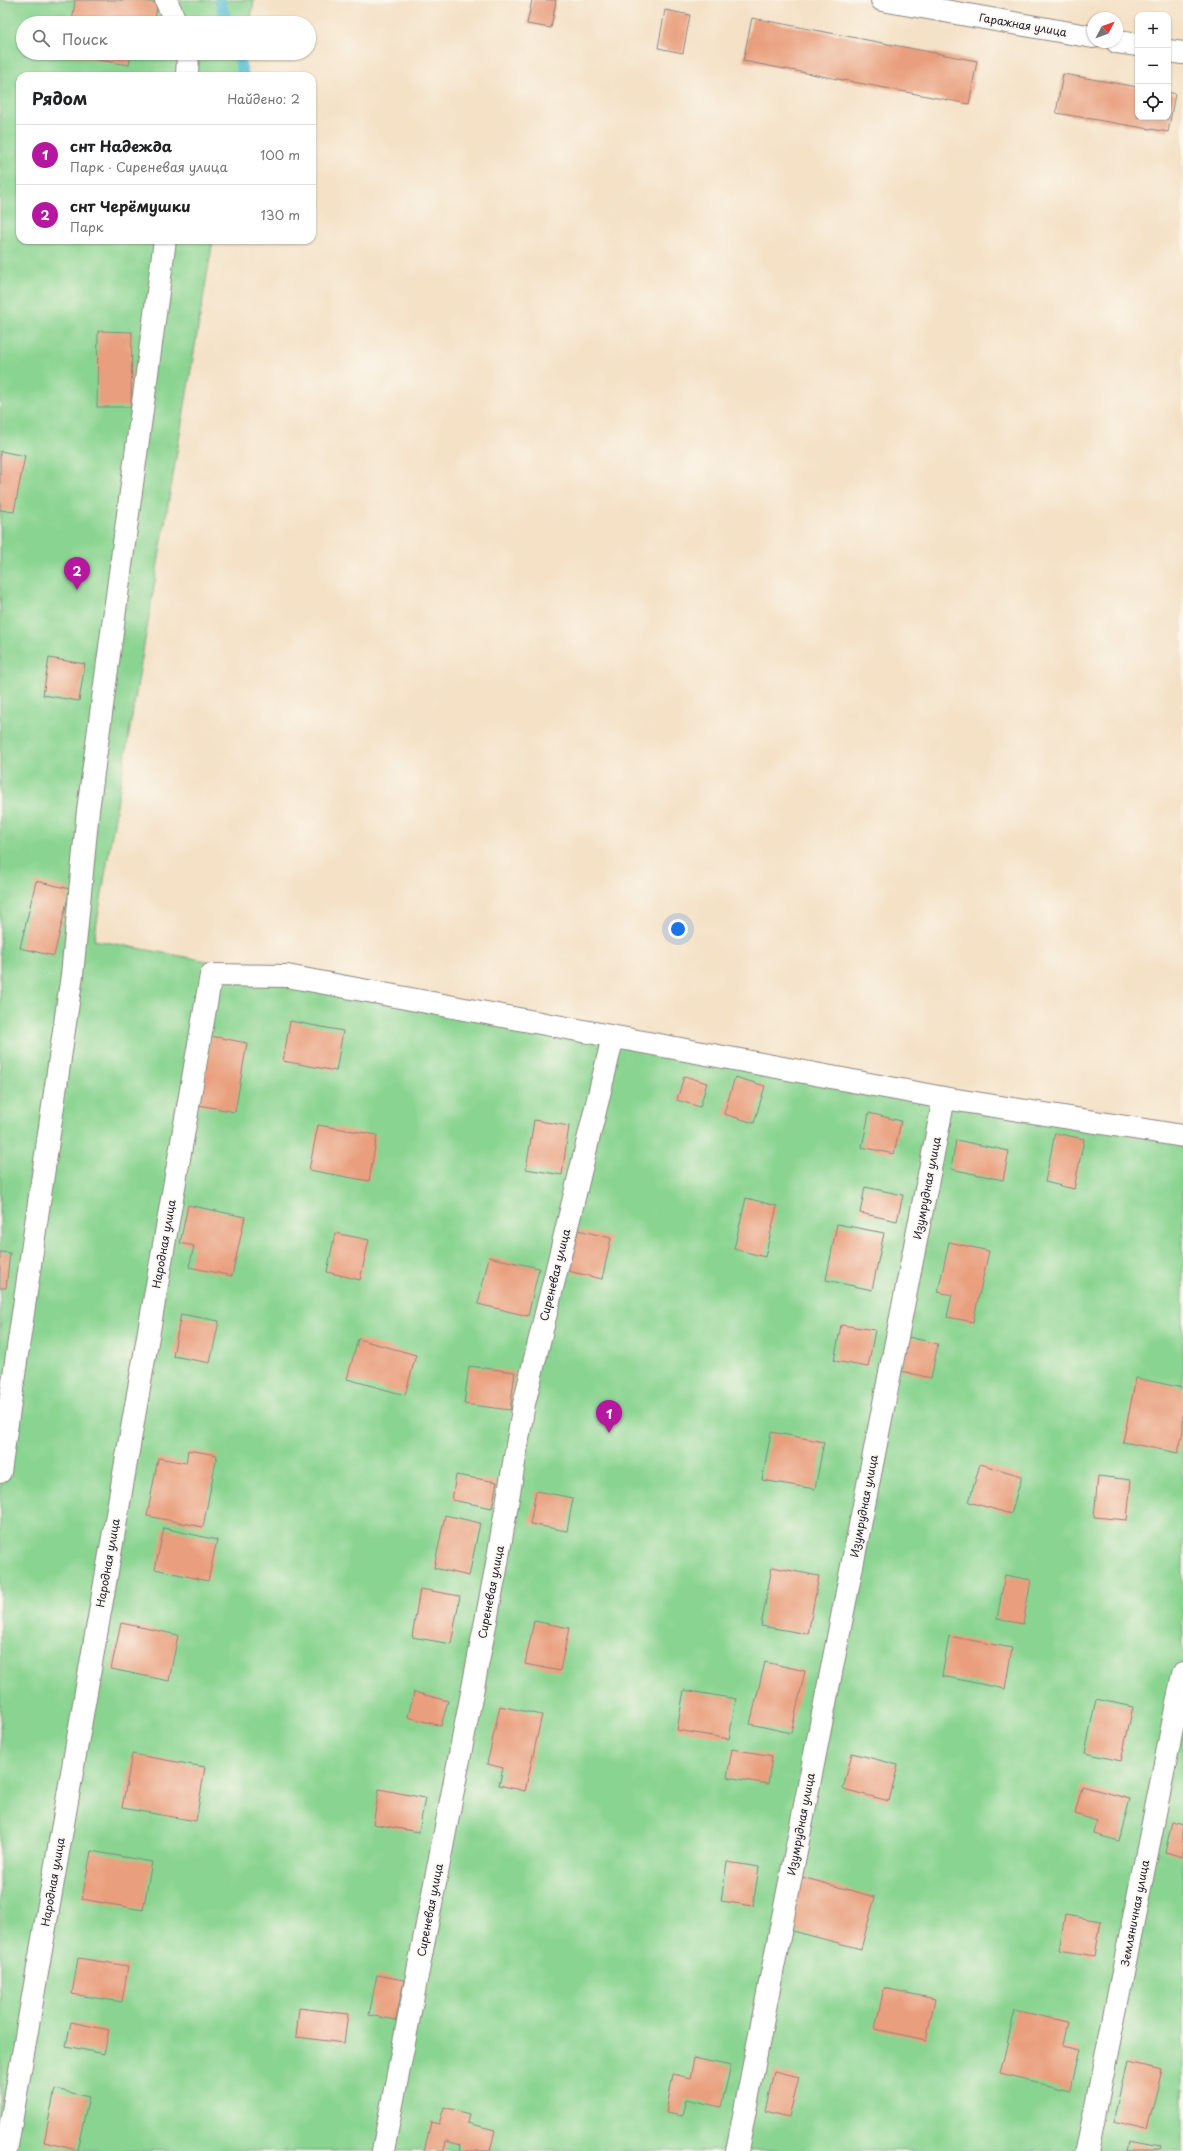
<!DOCTYPE html>
<html lang="ru">
<head>
<meta charset="utf-8">
<style>
	:root { --surface:#fff; --page:#f6f6f6; --text:#202124; --muted:#757577; --line:#e0e0e0; --accent:#b5179e }
	body { margin:0; font-family:"Playpen Sans",sans-serif; background:var(--page); color:var(--text) }
	.controls { position:absolute; right:12px; top:12px; display:grid; overflow:hidden; border-radius:8px; box-shadow:0 1px 3px #0004 }
	.controls button { width:36px; height:36px; display:grid; place-items:center; padding:0; border:0; border-bottom:1px solid var(--line); background:var(--surface); color:var(--text); font:20px sans-serif }
	.compass { position:absolute; left:1087px; top:12px; width:36px; height:36px; border-radius:50%; background:var(--surface); box-shadow:0 1px 3px #0004; rotate:49deg }
	.you { position:absolute; left:678px; top:929px; width:14px; height:14px; margin:-10px; border:3px solid #fff; border-radius:50%; background:#1a73e8; box-shadow:0 0 0 6px #1a73e833 }
	.badge { display:grid; place-items:center; width:26px; height:26px; border-radius:50%; background:var(--accent); color:#fff; font-size:13px; font-weight:700 }
	.pin { position:absolute; translate:-50% -33px; filter:drop-shadow(0 1px 2px #0008) }
	.pin::after { content:''; position:absolute; top:21px; width:14px; height:12px; background:inherit; clip-path:polygon(0 0,100% 0,50% 100%) }
	.list { margin:0; padding:0; list-style:none }
	h2 { display:flex; justify-content:space-between; align-items:center; height:52px; margin:0; padding:0 16px; font-size:17px }
	h2 small { font-size:13px; font-weight:400; color:var(--muted) }
	.list li { display:grid; grid-template-columns:26px 1fr auto; gap:12px; align-items:center; box-sizing:border-box; height:60px; padding:0 16px; border-top:1px solid var(--line) }
	.list b { display:block; font-size:15px; white-space:nowrap }
	.list p { margin:0; font-size:13px; white-space:nowrap; color:var(--muted) }
	.list em { font-size:13px; font-style:normal; color:var(--muted) }
	.icon { flex:none; width:22px; height:22px; fill:none; stroke:currentColor; stroke-width:2; stroke-linecap:round; stroke-linejoin:round }
	.map { position:relative; flex:none; width:1183px; height:2151px; overflow:hidden }
	.search { position:absolute; background:var(--surface); box-shadow:0 1px 3px #0004; left:16px; top:16px; width:300px; height:44px; display:flex; align-items:center; gap:10px; box-sizing:border-box; padding:0 14px; border-radius:22px; color:var(--muted); font-size:15px }
	.panel { position:absolute; background:var(--surface); box-shadow:0 1px 3px #0004; left:16px; top:72px; width:300px; height:172px; border-radius:12px }
	.map>svg:first-child { display:block }
</style>
</head>
<body>
<div class="map">
<svg width="1183" height="2151" viewBox="0 0 1183 2151">
	<rect width="100%" height="100%" fill="#fbf7ec"/>
	<filter id="ink" filterUnits="userSpaceOnUse"><feTurbulence type="fractalNoise" baseFrequency=".025" numOctaves="2"/><feDisplacementMap in="SourceGraphic" scale="8" xChannelSelector="R" yChannelSelector="G"/><feConvolveMatrix kernelMatrix="1 2 1 2 8 2 1 2 1" color-interpolation-filters="sRGB"/></filter>
	<filter id="wash" filterUnits="userSpaceOnUse"><feTurbulence type="fractalNoise" baseFrequency=".012" numOctaves="4" result="noise"/><feDisplacementMap in="SourceGraphic" scale="16" xChannelSelector="R" yChannelSelector="G"/><feGaussianBlur stdDeviation="0.9" result="paint"/><feColorMatrix in="noise" values="0 0 0 0 0 0 0 0 0 0 0 0 0 0 0 0 0 1.4 0 .05"/><feComposite in="paint" operator="in"/></filter>
	<g filter="url(#wash)">
		<rect width="100%" height="100%" fill="#f4e1c6"/>
		<!-- green -->
		<path fill="#89d490" stroke="#567b66" d="M0,0H254L250,23H23V53H245L241,76H20V240H213L94,940L1183,1142V2151H0Z"/>
		<g fill="none" stroke-linecap="round" stroke-linejoin="round">
			<!-- stream -->
			<path stroke="#56bdd3" stroke-width="11" d="M220,0L227,23
				M237,53L244,76"/>
		</g>
		<g id="blocks">
			<!-- building -->
			<path fill="#e99f7d" d="M75,0H140L158,3L154,23H72Z
				M532,0H556L551,28L527,24Z
				M665,10L690,15L683,53L658,48Z
				M752,18L977,61L969,104L743,61Z
				M67,53H131L129,65L67,55Z
				M1063,74L1138,87V117H1168V92L1175,94L1168,132L1056,113Z
				M98,331L132,332L131,407H97Z
				M0,451L25,456L14,512L0,510Z
				M49,658L85,664L79,701L43,695Z
				M36,881L70,889L54,956L20,948Z
				M290,1021L343,1031L336,1071L283,1061Z
				M211,1036L247,1043L235,1112L199,1105Z
				M684,1076L707,1083L700,1107L677,1100Z
				M735,1077L765,1086L754,1123L724,1114Z
				M869,1113L901,1121L894,1154L862,1147Z
				M534,1120L569,1126L562,1175L526,1169Z
				M318,1125L377,1135L369,1181L309,1170Z
				M1055,1133L1084,1139L1074,1189L1045,1182Z
				M956,1140L1009,1151L1003,1180L951,1169Z
				M865,1187L903,1195L897,1221L860,1213Z
				M746,1198L777,1206L765,1257L734,1249Z
				M188,1205L245,1217L232,1276L189,1267L194,1246L180,1243Z
				M837,1224L884,1233L872,1290L826,1280Z
				M578,1230L611,1238L602,1279L568,1271Z
				M335,1233L369,1240L360,1280L327,1272Z
				M949,1242L989,1251L973,1322L947,1317L952,1295L938,1292Z
				M0,1252L10,1253L6,1288H0Z
				M489,1257L539,1268L528,1316L478,1304Z
				M181,1314L219,1321L210,1363L173,1356Z
				M841,1325L875,1330L868,1367L834,1361Z
				M908,1337L938,1344L931,1378L901,1371Z
				M358,1339L416,1355L405,1395L347,1379Z
				M469,1366L515,1372L510,1410L464,1404Z
				M1136,1378L1183,1388V1431L1178,1453L1123,1442Z
				M771,1432L824,1442L815,1489L762,1480Z
				M188,1450L217,1455L203,1527L147,1516L158,1458L186,1463Z
				M980,1464L1022,1476L1011,1514L969,1502Z
				M456,1475L497,1482L492,1508L452,1500Z
				M1098,1476L1131,1480L1127,1520L1094,1517Z
				M536,1491L573,1498L567,1531L530,1524Z
				M445,1515L480,1523L469,1576L434,1568Z
				M164,1528L217,1540L208,1581L155,1569Z
				M772,1567L819,1576L808,1634L761,1626Z
				M1005,1575L1031,1580L1023,1624L997,1619Z
				M420,1589L460,1596L451,1644L412,1637Z
				M534,1621L569,1628L560,1671L525,1664Z
				M121,1623L178,1635L169,1681L111,1669Z
				M949,1636L1012,1648L1005,1689L942,1676Z
				M765,1662L805,1671L791,1733L750,1724Z
				M684,1690L736,1699L729,1739L677,1730Z
				M414,1692L448,1701L441,1726L408,1717Z
				M1096,1699L1133,1707L1121,1761L1085,1753Z
				M500,1706L542,1715L525,1791L499,1785L503,1768L487,1764Z
				M732,1749L772,1756L768,1784L727,1777Z
				M852,1753L898,1765L889,1801L843,1789Z
				M132,1754L205,1767L196,1821L122,1808Z
				M1082,1786L1130,1799L1119,1841L1094,1834L1097,1821L1075,1814Z
				M379,1789L425,1798L419,1832L373,1824Z
				M1172,1822L1183,1825V1857L1165,1852Z
				M91,1851L152,1862L143,1910L82,1899Z
				M727,1862L759,1867L753,1906L721,1901Z
				M802,1877L875,1897L861,1949L789,1930Z
				M1065,1915L1101,1921L1095,1956L1059,1950Z
				M78,1958L128,1966L122,2002L72,1994Z
				M377,1975L404,1980L396,2020L369,2015Z
				M884,1988L935,1999L926,2040L875,2029Z
				M299,2008L348,2014L344,2043L296,2037Z
				M1015,2010L1067,2022L1062,2045L1080,2049L1070,2091L1000,2074Z
				M71,2022L109,2030L104,2054L66,2046Z
				M694,2058L731,2066L721,2107L686,2099L682,2116L666,2113L673,2074L690,2078Z
				M1127,2062L1162,2070L1147,2130L1113,2122Z
				M774,2071L799,2077L789,2117L765,2111Z
				M55,2089L89,2097L77,2150L44,2142Z
				M444,2107L469,2114L467,2123L495,2130L490,2151H460L461,2145L446,2141L444,2151H424L431,2122L439,2124Z
				M1130,2142L1161,2148L1160,2151H1128Z"/>
		</g>
	</g>
	<g filter="url(#ink)">
		<use href="#blocks" fill-opacity="0" stroke="#8b8280" stroke-width="1"/>
		<g fill="none" stroke-linecap="round" stroke-linejoin="round">
			<defs>
				<path id="minor" d="M166,0L176,23
					M882,0L1093,37
					M1117,42L1138,45
					M1168,51L1183,53
					M187,76L188,53
					M0,1472L72,975L88,810L165,240
					M6,2151L211,975L287,976L944,1098
					M383,2151L496,1569L524,1404L613,1037
					M737,2151L944,1098L1183,1136
					M1087,2151L1183,1674"/>
			</defs>
			<!-- minor casing -->
			<use href="#minor" stroke="#8b8280" stroke-width="24"/>
			<!-- minor -->
			<use href="#minor" stroke="#fff" stroke-width="22"/>
		</g>
	</g>
	<g text-anchor="middle" stroke-width="3.5" stroke-linejoin="round" paint-order="stroke">
		<!-- street labels -->
		<g font-size="11" fill="#22223b" stroke="#fbf7ec">
			<text transform="translate(1023 25) rotate(10)" y="4">Гаражная улица</text>
			<text transform="translate(927 1188) rotate(-79)" y="4">Изумрудная улица</text>
			<text transform="translate(164 1244) rotate(-80)" y="4">Народная улица</text>
			<text transform="translate(555 1275) rotate(-76)" y="4">Сиреневая улица</text>
			<text transform="translate(864 1506) rotate(-79)" y="4">Изумрудная улица</text>
			<text transform="translate(108 1563) rotate(-80)" y="4">Народная улица</text>
			<text transform="translate(491 1592) rotate(-79)" y="4">Сиреневая улица</text>
			<text transform="translate(801 1824) rotate(-79)" y="4">Изумрудная улица</text>
			<text transform="translate(53 1882) rotate(-80)" y="4">Народная улица</text>
			<text transform="translate(430 1910) rotate(-79)" y="4">Сиреневая улица</text>
			<text transform="translate(1135 1913) rotate(-79)" y="4">Земляничная улица</text>
		</g>
	</g>
</svg>
<div class="controls">
<button>+</button>
<button>−</button>
<button><svg class="icon" aria-label="locate" viewBox="0 0 24 24"><circle cx="12" cy="12" r="6"/><path d="M12 2v4M12 18v4M2 12h4M18 12h4"/></svg></button>
</div>
<svg class="compass" viewBox="-18 -18 36 36"><path d="M0-13l5 13h-10z" fill="#e53935"/><path d="M0 13l5-13h-10z" fill="#757577"/></svg>
<div class="you"></div>
<div class="pin badge" style="left:609px;top:1433px">1</div>
<div class="pin badge" style="left:77px;top:590px">2</div>
<div class="search"><svg class="icon" aria-label="search" viewBox="0 0 24 24"><circle cx="10" cy="10" r="6"/><path d="M15 15l6 6"/></svg>Поиск</div>
<section class="panel">
<h2>Рядом<small>Найдено: 2</small></h2>
<ul class="list">
<li><span class="badge">1</span><div><b>снт Надежда</b><p>Парк · Сиреневая улица</p></div><em>100 m</em></li>
<li><span class="badge">2</span><div><b>снт Черёмушки</b><p>Парк</p></div><em>130 m</em></li>
</ul>
</section>
</div>
</body>
</html>
